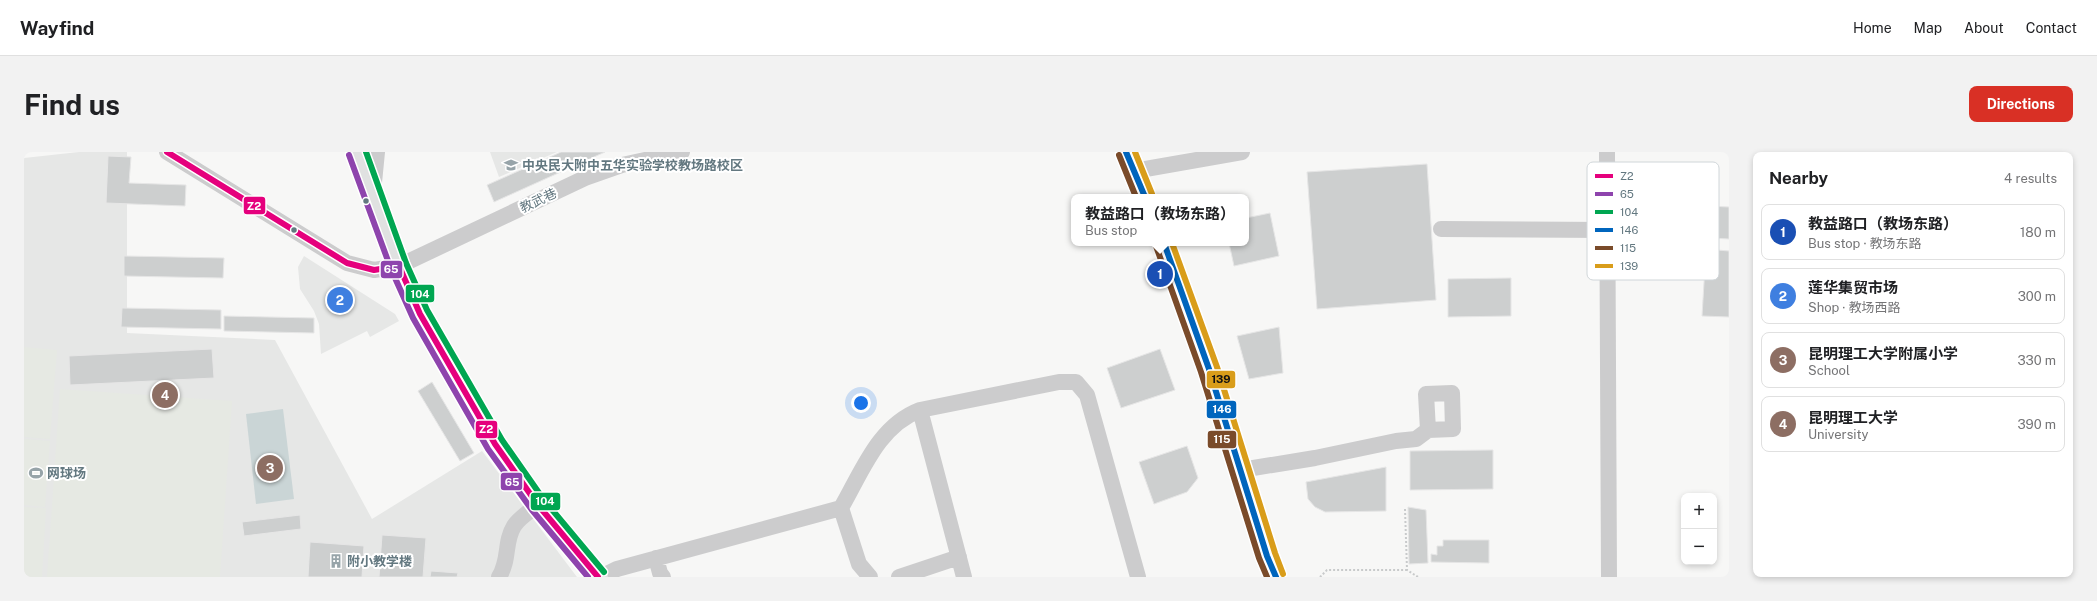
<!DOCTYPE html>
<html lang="en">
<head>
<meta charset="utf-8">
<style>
	:root { --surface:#fff; --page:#f2f2f2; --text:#202124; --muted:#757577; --line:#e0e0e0; --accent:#d93025 }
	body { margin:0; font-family:"Public Sans","Noto Sans SC",sans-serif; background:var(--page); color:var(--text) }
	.controls { position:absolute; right:12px; bottom:12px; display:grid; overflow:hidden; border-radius:8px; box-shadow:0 2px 6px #0003 }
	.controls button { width:36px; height:36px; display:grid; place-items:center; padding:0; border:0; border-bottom:1px solid var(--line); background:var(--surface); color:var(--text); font:20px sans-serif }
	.you { position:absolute; left:837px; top:251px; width:14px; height:14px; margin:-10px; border:3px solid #fff; border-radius:50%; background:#1a73e8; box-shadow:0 0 0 6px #1a73e833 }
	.badge { display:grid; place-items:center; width:26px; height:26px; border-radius:50%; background:var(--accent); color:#fff; font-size:13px; font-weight:700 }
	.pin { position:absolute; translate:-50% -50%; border:2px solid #fff; box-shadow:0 1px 4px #0006 }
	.popup { position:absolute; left:1047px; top:42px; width:178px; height:52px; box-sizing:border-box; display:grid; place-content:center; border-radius:8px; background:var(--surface); filter:drop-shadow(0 1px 3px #0005); font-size:13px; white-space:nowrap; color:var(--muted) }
	.popup b { font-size:15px; color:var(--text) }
	.popup::after { content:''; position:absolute; left:50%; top:100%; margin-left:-8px; border:8px solid transparent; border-top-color:var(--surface) }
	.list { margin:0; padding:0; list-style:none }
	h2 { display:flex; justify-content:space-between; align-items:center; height:52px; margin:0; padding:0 16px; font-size:17px }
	h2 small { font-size:13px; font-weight:400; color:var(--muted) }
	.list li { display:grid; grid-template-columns:26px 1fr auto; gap:12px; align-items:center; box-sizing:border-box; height:56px; margin:0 8px 8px; padding:0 8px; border:1px solid var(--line); border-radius:8px }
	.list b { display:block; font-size:15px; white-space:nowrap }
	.list p { margin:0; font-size:13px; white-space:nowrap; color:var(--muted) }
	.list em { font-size:13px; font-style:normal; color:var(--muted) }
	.map { position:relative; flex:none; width:1705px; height:425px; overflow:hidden; border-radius:8px }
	header { display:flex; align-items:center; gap:24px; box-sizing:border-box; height:56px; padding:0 20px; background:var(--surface); border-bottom:1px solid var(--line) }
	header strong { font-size:19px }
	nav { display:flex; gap:22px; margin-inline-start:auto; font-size:14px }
	.intro { display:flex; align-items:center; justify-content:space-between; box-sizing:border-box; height:96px; padding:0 24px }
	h1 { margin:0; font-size:28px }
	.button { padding:10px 18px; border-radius:8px; background:var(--accent); color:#fff; font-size:14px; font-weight:700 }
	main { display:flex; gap:24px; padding:0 24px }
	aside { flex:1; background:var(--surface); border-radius:8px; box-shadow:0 2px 6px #0003 }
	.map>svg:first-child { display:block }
</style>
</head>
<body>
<header>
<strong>Wayfind</strong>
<nav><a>Home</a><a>Map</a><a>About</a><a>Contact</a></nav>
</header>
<div class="intro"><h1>Find us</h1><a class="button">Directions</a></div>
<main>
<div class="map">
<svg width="1705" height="425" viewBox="0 0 1705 425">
	<rect width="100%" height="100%" fill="#f7f7f6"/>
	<!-- built -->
	<path fill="#e6e7e6" d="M55,0H103V181L251,188L348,367L458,299L553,425H0V6Z
		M466,0H533L475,25Z
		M280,104L371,162L375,169L346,185L343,179L297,202L295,172L290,159L276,137L274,115Z"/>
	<!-- green -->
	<path fill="#e6e9e3" d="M0,195L33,198L26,287L0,285Z
		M36,237L208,249L196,425H23Z
		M0,287L26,289L21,355L0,353Z
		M0,355L22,356L18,425H0Z"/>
	<!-- water -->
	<path fill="#cad5d6" d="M259,257L270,347L232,352L222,262Z"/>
	<!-- building -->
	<path fill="#cdcfcf" stroke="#e6e6e6" d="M537,0H581L470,50L463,33Z
		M84,4L107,5L105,31L162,33L161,54L82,51Z
		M1403,12L1412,148L1293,157L1283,20Z
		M1624,51L1705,55V87L1623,83Z
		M1246,61L1255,104L1210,114L1205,91H1222V66Z
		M1682,97L1705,99V165L1678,164Z
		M100,104L200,106L199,126L100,124Z
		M1487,126V164L1424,165V127Z
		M98,156L197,158V177L97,175Z
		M200,164L290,166V181L200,179Z
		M1255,175L1259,221L1225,227L1213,184Z
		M188,197L190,226L46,233L45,204Z
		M1136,197L1151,238L1097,256L1083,216Z
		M408,230L450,301L436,309L394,239Z
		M1163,294L1174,326L1163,340L1130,352L1115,310Z
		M1469,298V337L1386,338V299Z
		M1362,315V359L1301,360L1291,355L1284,347L1282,330Z
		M1384,355L1402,358L1404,411L1385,412Z
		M276,363L277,377L220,384L218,370Z
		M358,383L402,386L399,425H355Z
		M1419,388H1465V411L1407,410V402L1413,403V394H1419Z
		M286,390L340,394L338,425H284Z
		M407,419L434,421L433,425H406Z"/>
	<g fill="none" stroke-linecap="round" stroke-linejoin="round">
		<defs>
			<path id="major" d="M333,0L375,114L396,162L471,292L514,353L574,425"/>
		</defs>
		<!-- major casing -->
		<use href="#major" stroke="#d3d4d4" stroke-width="22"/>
		<!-- path -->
		<path stroke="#c8cacb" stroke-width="2" stroke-dasharray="2 2" stroke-linecap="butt" d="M1381,357L1383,418L1394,425
			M1296,425L1303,418H1383"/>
		<!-- minor -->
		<path stroke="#cccccd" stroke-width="16" d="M143,0L323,111L350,118L375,114L561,26L598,13L658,0
			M1102,0L1121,45
			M1583,0L1585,425
			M1110,19L1218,0
			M349,41L353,0
			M1417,77L1584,78
			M1140,91L1185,217L1243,404L1252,425
			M1428,241L1429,277L1404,278L1402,242Z
			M896,258L940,425
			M1217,318L1291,306L1372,289L1392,287L1404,278
			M817,356L835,412L846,425
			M632,406L636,421L639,425
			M475,425C486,407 480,390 490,374C495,366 506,359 514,353
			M577,425L593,417L817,356C838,320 854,274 896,258L1035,230H1052L1063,243L1114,425
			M875,425L935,405"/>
		<!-- major -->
		<use href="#major" stroke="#e0e1e1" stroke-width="20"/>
		<defs>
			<path id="bus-1" d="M143,0L323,111L350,118L375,114
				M375,114L396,162L471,292L514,353L574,425"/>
			<path id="bus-2" d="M325,3L367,117L389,166L464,297L508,358L564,425"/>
			<path id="bus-3" d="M342,0L382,111L403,158L478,288L520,348L580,420"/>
			<path id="bus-4" d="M1102,0L1121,45
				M1140,91L1185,217L1243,404L1252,425"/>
			<path id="bus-5" d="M1095,3L1112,45
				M1132,94L1177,220L1235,406L1243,425"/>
			<path id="bus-6" d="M1111,0L1128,42
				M1148,91L1193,215L1251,401L1259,422"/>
		</defs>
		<!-- bus-1 casing -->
		<use href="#bus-1" stroke="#fff" stroke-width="9"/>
		<!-- bus-2 casing -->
		<use href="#bus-2" stroke="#fff" stroke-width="9"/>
		<!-- bus-3 casing -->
		<use href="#bus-3" stroke="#fff" stroke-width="9"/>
		<!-- bus-4 casing -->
		<use href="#bus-4" stroke="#fff" stroke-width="9"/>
		<!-- bus-5 casing -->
		<use href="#bus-5" stroke="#fff" stroke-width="9"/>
		<!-- bus-6 casing -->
		<use href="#bus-6" stroke="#fff" stroke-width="9"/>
		<!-- bus-1 -->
		<use href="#bus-1" stroke="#e5007d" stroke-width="6"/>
		<!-- bus-2 -->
		<use href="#bus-2" stroke="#8e44ad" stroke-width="6"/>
		<!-- bus-3 -->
		<use href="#bus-3" stroke="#00a651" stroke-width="6"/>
		<!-- bus-4 -->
		<use href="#bus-4" stroke="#0065bd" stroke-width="6"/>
		<!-- bus-5 -->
		<use href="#bus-5" stroke="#7a4b2a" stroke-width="6"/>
		<!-- bus-6 -->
		<use href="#bus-6" stroke="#d99d1a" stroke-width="6"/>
	</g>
	<!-- icons -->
	<defs>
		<symbol id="school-bare" viewBox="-9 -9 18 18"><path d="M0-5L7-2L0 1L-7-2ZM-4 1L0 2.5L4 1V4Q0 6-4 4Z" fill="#97a4a9" stroke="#fff" stroke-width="2.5" paint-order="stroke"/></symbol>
		<symbol id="stadium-bare" viewBox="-9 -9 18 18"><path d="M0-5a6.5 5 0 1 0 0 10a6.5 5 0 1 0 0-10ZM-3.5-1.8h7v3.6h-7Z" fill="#97a4a9" stroke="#fff" stroke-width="2.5" paint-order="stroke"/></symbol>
		<symbol id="building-bare" viewBox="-9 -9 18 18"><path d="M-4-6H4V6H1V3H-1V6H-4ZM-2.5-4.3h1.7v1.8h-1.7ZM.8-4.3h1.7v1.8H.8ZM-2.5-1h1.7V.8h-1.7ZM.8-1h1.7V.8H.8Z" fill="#97a4a9" stroke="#fff" stroke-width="2.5" paint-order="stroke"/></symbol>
	</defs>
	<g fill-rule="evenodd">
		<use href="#school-bare" x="477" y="3" width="20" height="20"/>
		<use href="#stadium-bare" x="2" y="311" width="20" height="20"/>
		<use href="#building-bare" x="302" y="399" width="20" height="20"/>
	</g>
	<!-- markers -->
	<g fill="#637880" stroke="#fff" stroke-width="1.5">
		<circle cx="342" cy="49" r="3.5"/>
		<circle cx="270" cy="78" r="3.5"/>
	</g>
	<g text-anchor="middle" stroke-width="4" stroke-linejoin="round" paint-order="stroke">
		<!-- poi labels -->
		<g font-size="13" font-weight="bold" fill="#637880" stroke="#fff" text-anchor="start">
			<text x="498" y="18">中央民大附中五华实验学校教场路校区</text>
			<text x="23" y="326">网球场</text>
			<text x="323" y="414">附小教学楼</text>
		</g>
		<!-- street labels -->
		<g font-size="13" fill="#637880" stroke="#fff">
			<text transform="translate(514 48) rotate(-25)" y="5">教武巷</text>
		</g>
	</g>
	<!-- legend -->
	<rect x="1563" y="10" width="132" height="118" rx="6" fill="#fff" stroke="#d0d6d9" stroke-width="1"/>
	<rect x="1571" y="22" width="18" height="4" fill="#e5007d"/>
	<rect x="1571" y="40" width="18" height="4" fill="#8e44ad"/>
	<rect x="1571" y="58" width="18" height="4" fill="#00a651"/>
	<rect x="1571" y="76" width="18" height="4" fill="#0065bd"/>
	<rect x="1571" y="94" width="18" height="4" fill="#7a4b2a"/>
	<rect x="1571" y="112" width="18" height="4" fill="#d99d1a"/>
	<g font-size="11" fill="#637880">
		<text x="1596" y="28">Z2</text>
		<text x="1596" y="46">65</text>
		<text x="1596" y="64">104</text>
		<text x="1596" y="82">146</text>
		<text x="1596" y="100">115</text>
		<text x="1596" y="118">139</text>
	</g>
	<g stroke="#fff" stroke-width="1.5">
		<rect x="219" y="44" width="23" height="19" rx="4" fill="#e5007d"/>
		<rect x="356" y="108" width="23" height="19" rx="4" fill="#8e44ad"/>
		<rect x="381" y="132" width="30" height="19" rx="4" fill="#00a651"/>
		<rect x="1182" y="218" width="30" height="19" rx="4" fill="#d99d1a"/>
		<rect x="1182" y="248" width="31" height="19" rx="4" fill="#0065bd"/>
		<rect x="451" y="268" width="23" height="19" rx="4" fill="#e5007d"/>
		<rect x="1183" y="278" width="30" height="19" rx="4" fill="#7a4b2a"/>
		<rect x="476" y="320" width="23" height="19" rx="4" fill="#8e44ad"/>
		<rect x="506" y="340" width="31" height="19" rx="4" fill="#00a651"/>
	</g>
	<g font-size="11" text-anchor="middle" font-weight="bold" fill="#fff">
		<text x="230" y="58">Z2</text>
		<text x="367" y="121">65</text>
		<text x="396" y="146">104</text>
		<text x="1198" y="261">146</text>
		<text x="462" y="281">Z2</text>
		<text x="1198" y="291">115</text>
		<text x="488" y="334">65</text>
		<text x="521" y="353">104</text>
	</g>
	<g font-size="11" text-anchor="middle" font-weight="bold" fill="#111">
		<text x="1197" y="231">139</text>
	</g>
</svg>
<div class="controls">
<button>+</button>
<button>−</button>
</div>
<div class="you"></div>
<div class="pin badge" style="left:1136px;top:122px;background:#1a4fb4">1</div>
<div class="popup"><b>教益路口（教场东路）</b>Bus stop</div>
<div class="pin badge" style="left:316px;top:148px;background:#3f7fe0">2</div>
<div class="pin badge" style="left:246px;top:316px;background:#8d6e63">3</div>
<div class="pin badge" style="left:141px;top:243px;background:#8d6e63">4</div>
</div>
<aside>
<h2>Nearby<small>4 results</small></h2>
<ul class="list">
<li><span class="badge" style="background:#1a4fb4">1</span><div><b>教益路口（教场东路）</b><p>Bus stop · 教场东路</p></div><em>180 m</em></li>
<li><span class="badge" style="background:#3f7fe0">2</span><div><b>莲华集贸市场</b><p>Shop · 教场西路</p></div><em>300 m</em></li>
<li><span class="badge" style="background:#8d6e63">3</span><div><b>昆明理工大学附属小学</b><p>School</p></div><em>330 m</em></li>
<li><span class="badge" style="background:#8d6e63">4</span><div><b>昆明理工大学</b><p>University</p></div><em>390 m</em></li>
</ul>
</aside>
</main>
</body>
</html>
